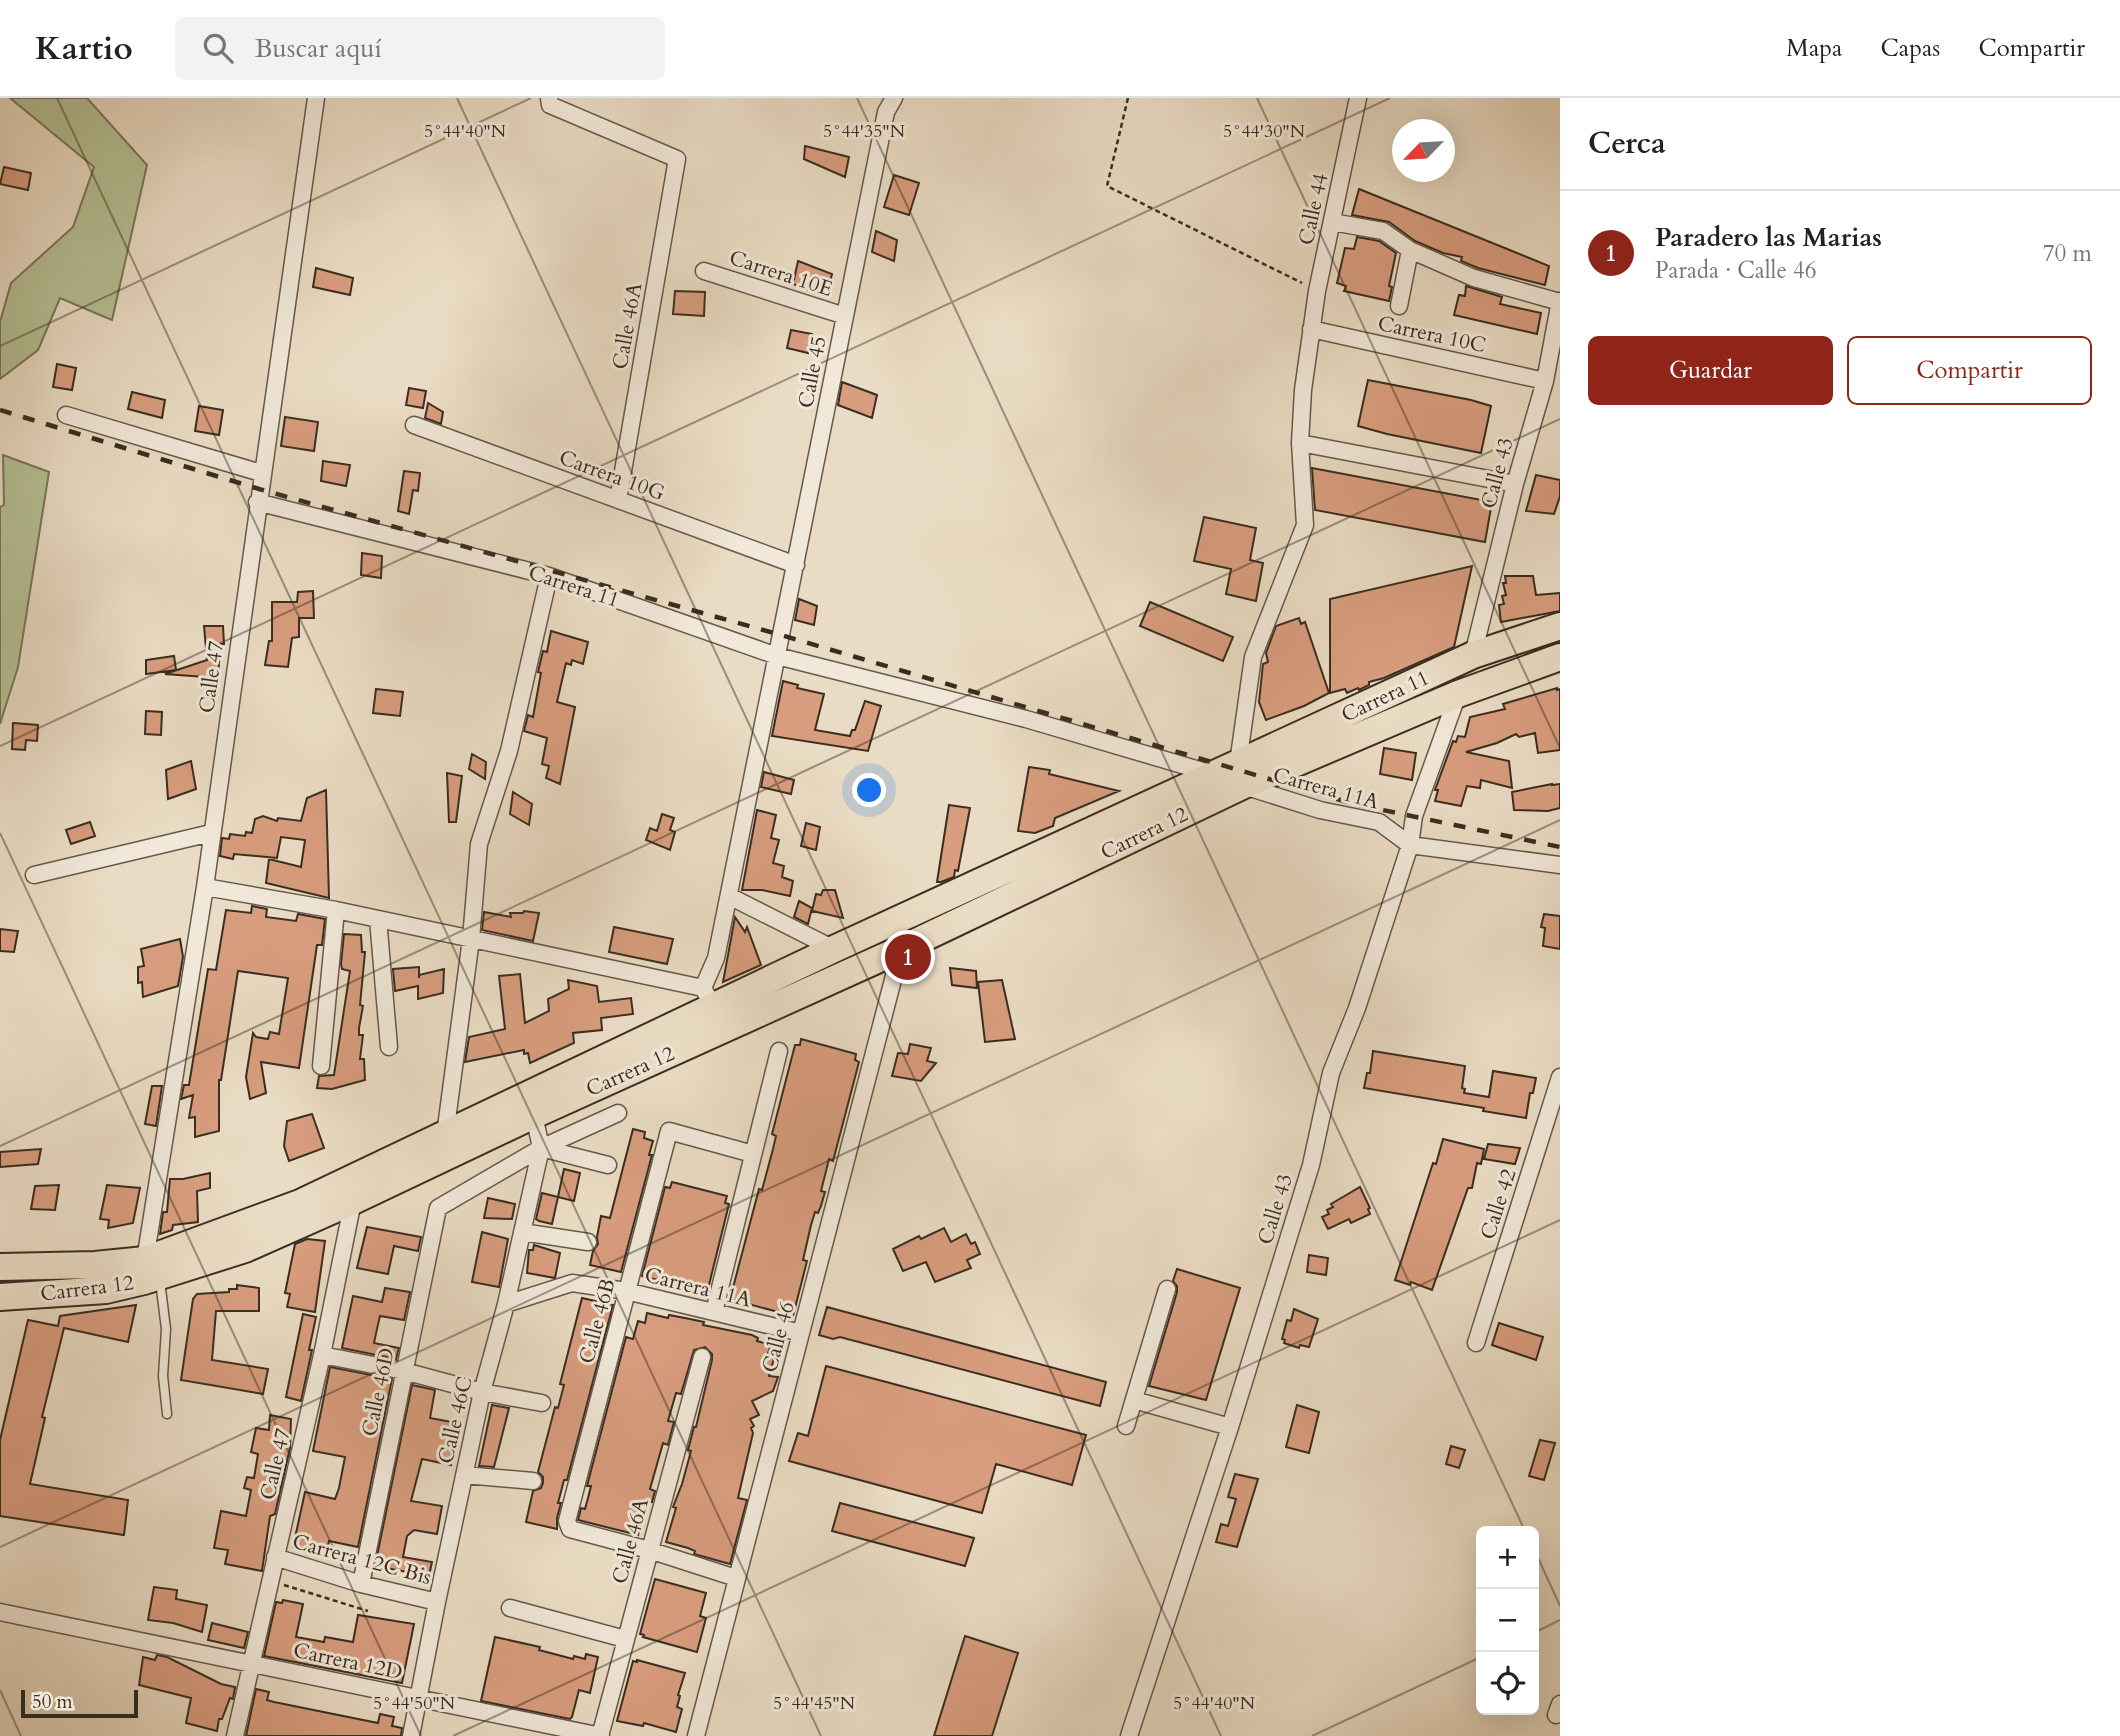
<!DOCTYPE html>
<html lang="es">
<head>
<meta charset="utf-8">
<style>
	:root { --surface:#fff; --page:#f2f2f2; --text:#222; --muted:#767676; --line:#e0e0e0; --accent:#8f2418 }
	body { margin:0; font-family:Cardo,serif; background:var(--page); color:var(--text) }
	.controls { position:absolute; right:21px; bottom:21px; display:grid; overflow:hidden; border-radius:10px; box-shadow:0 7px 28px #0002 }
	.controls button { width:63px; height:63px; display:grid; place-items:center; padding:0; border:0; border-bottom:2px solid var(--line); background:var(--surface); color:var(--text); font:35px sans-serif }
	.compass { position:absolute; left:1392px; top:21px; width:63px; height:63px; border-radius:50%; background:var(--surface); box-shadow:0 7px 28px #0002; rotate:245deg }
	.scale { position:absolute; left:21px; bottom:18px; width:117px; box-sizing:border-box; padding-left:7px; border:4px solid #392d21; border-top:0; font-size:19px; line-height:24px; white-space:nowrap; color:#392d21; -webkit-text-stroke:5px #f1e8d9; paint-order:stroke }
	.you { position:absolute; left:870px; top:693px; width:24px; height:24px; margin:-18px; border:5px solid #fff; border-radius:50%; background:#1a73e8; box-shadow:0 0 0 10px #1a73e833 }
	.badge { display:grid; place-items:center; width:46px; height:46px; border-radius:50%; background:var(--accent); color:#fff; font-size:23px; font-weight:700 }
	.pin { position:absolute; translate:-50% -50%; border:4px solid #fff; box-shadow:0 2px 7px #0006 }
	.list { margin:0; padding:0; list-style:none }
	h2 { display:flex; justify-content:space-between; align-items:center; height:91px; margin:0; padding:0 28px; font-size:30px }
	h2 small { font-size:23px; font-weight:400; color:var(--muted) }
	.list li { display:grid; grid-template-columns:46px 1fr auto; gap:21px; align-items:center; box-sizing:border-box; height:126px; padding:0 28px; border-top:2px solid var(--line) }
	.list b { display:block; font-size:26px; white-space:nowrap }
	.list p { margin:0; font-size:23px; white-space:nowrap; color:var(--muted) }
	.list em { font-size:23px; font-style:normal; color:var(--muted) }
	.actions { display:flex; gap:14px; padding:21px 28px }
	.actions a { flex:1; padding:16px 0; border:2px solid var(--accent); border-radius:10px; text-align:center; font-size:24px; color:var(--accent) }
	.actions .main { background:var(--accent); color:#fff }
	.icon { flex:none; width:38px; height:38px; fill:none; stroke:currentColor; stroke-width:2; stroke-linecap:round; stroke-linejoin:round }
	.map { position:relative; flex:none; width:1560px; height:1638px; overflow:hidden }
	header { display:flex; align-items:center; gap:42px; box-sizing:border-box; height:98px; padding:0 35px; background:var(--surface); border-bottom:2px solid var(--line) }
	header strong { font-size:33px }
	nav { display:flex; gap:38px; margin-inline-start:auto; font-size:24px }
	.search { width:490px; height:63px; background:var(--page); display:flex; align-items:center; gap:18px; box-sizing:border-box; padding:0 24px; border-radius:10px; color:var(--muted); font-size:26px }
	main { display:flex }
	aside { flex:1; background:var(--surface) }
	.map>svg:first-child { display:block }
</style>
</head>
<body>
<header>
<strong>Kartio</strong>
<div class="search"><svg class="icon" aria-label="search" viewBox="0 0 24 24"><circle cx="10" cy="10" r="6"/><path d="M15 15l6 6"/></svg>Buscar aquí</div>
<nav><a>Mapa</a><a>Capas</a><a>Compartir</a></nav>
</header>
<main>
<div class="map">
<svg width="1560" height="1638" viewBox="0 0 1560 1638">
	<rect width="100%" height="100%" fill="#eadcc4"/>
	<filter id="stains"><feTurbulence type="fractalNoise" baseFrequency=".00286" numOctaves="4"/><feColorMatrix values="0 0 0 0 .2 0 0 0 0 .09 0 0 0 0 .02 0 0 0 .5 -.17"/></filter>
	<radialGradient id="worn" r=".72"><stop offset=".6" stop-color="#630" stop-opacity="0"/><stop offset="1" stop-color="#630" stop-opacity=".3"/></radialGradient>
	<!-- green -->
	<path fill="#b5c095" stroke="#77765b" stroke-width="2" d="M10,0H87L147,67L112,222L60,200L38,252L0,281V224L11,185L73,129L94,69Z
		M3,357L49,374L18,569L0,626V409L4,407Z"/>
	<!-- building -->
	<path fill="#d89d7e" stroke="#392d21" stroke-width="2" d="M805,48L849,59L845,79L804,61Z
		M4,69L31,75L28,92L0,86Z
		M894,77L919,85L909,117L884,109Z
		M1359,91L1549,168L1545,187L1478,170L1461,163L1462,159L1443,155L1415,143L1389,124L1352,117Z
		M876,133L897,142L894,163L872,154Z
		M1357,139L1379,143L1396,155L1389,188L1392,189L1389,203L1344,193L1346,188L1337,185L1345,150L1354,151Z
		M798,163L832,176L826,199L793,186Z
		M316,170L353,180L350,197L313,189Z
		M1466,188L1502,199L1500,206L1541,215L1537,236L1454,217L1459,197L1465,198Z
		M675,193L705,194L704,218L673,216Z
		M791,232L812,236L808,255L787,250Z
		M57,266L76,270L72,292L53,289Z
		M1368,282L1471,302L1491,308L1481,355L1387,336L1358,328Z
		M842,284L877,297L872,320L838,307Z
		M409,290L426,293L423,310L406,307Z
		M132,294L165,302L162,320L128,311Z
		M428,305L443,314L441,326L425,320Z
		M199,308L223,312L219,337L195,333Z
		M285,319L318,324L314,353L281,348Z
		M323,363L350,367L346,388L321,383Z
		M1312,370L1492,404L1485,444L1315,412Z
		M404,373L420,375L418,393L413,392L409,416L398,413Z
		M1536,377L1560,382V398L1554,416L1526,413Z
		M1204,419L1256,430L1250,462L1263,465L1256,503L1226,496L1231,471L1194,463Z
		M362,455L382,458L381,480L361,477Z
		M1472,468L1454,549L1384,580L1369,584V587L1359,592L1358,590L1347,595L1345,591L1330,595V501Z
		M1505,478H1533L1536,497L1560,495V513L1501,524L1499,507L1504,506L1502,498L1506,497L1503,485H1506Z
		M313,493L314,520H299V539L292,540L288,569L265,567L269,543H272V504H297L298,494Z
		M799,501L817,508L814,527L795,522Z
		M1150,504L1233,539L1223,563L1140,528Z
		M1299,520L1301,526L1305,524L1329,595L1304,608L1266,622L1259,604L1263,566L1268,564L1266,555L1276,528Z
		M204,528H223L224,546H220L218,580L165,576L207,562Z
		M551,533L588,544L583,566L572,562L571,567L566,565L557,604L575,609L560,686L546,680L549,668L542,666L547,640L524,633L528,617L533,619L541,575L538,574L543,553L547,554Z
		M174,558L176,572L146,576V562Z
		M783,583L798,587L797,590L824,596L815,632L850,638L852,632H855L865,603L881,608L868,653L772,638Z
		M1557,590V592L1560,591V652L1538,655L1535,635L1519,639L1516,636L1497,645L1466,654L1509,663L1512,690L1481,682L1480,690L1467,688L1461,708L1435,703L1438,692H1435L1453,643L1456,644L1458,638L1465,639L1470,619L1505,611L1503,606Z
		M376,591L403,594L400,618L373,615Z
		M146,613L162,614L161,637L145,636Z
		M13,625L38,627L37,643L26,642L25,652L12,651Z
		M1384,650L1416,655L1412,682L1380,676Z
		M472,656L486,664L485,681L469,671Z
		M191,663L196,691L168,701L166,672Z
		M1029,669L1050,672L1049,676L1119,693L1055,720L1053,728L1035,735L1018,733Z
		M764,674L794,682L791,696L761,689Z
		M447,675L462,678L456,724H449Z
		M1552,686V687L1560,686V710L1548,713L1514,712L1512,694Z
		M326,692L329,800L266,785L269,761L301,769L305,742L281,739L277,760L234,756L233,761L220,758L222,740L229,741L230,736L245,738L246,734L252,735L255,721L263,718L277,723L278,720L301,723L307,700Z
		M513,694L532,706L529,727L510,716Z
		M949,707L970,710L958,773L955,772L954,779L941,784H937Z
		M757,712L776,717L771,740L779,742L773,765L784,768L782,779L793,783L790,798L762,792H742Z
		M662,716L674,720L670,732L675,734L670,752L646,742L650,730L657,733Z
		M90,724L95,738L71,746L66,732Z
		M806,725L820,729L816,752L801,748Z
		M823,792H835L843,820L812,813L816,796L821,797Z
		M799,803L812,810L808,826L794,819Z
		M252,808L267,811L266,819L296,823L298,816L325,821L322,847H317L299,970L261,964L266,995L250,1001L246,979L253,935L256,939L268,941L270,934L279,936L288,880L238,873L221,982H219V1033L195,1039V1019L189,1020L193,997L181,1001L184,987H189L208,871L216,872L226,812L251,815Z
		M524,813L539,815L533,843L482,832L484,814L511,819L510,815H523Z
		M1544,816L1560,818V851L1543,848L1545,830L1541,829Z
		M735,819L745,834L747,829L761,867L723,884Z
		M614,829L673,841L667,866L609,854Z
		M0,831L18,833L14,854L0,853Z
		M344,836L361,837L362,854H365L360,907L363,908L359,930V937H363L360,961H364L365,982L332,991L317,990L319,978L334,977L350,873L342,871L341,866Z
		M180,841L183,859L178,888L143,899L142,884L138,885V869L144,868L141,851Z
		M419,869V880V877L444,871L443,895L418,901V888L395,893L393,871Z
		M950,870L976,873L977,890L952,887Z
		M520,876L525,925L549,913L548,901L569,891L568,882L597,888L599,904L631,900L633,916L601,920L602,932L573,935L574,945L530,965L528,955L524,956V952L465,964L469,939L505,931L499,878Z
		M1002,882L1015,941L985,944L978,884Z
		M801,941L856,956L855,962L859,964L833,1063L829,1061L821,1093L825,1094L821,1108L818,1115L815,1114L811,1127L803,1162L807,1163L793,1218L730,1201L759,1091L762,1092L773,1051L776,1038L772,1036L795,947H800Z
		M910,946L931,950L927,963L936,965L921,983L892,978L898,955L908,956Z
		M1373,953L1465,968L1462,990L1465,991L1464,995L1489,999L1493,973L1536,980L1533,995H1530L1526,1020L1483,1013L1484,1010L1364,990L1367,975H1370Z
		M152,988H162L156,1028L145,1026Z
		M312,1016L324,1050L289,1063L284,1048L287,1023Z
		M633,1031L645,1034L644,1040L653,1043L649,1057H652L621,1174L590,1167L593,1153L598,1146L597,1139L601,1118L610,1120Z
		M1443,1041L1484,1051L1481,1066L1477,1065L1472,1090H1468L1432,1192L1411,1184L1410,1187L1395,1182L1433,1065L1436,1066Z
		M1488,1046L1520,1050L1515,1066L1484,1061Z
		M41,1051L38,1066L0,1069V1054Z
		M564,1071L580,1075L574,1103L558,1099L552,1126L539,1123L536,1121L542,1095L558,1099Z
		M210,1075V1090L197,1093L198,1124L173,1127L172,1132L160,1136L163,1114H167L170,1081H183Z
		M672,1084L727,1098L725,1105L729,1106L707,1195L642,1178L665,1089L670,1090Z
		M59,1087L55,1112L31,1111L35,1088Z
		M107,1087L140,1090L133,1125L108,1130L109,1122L100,1121Z
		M1360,1089L1370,1110L1368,1111L1370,1116L1351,1125L1349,1121L1328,1131L1322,1119L1329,1116L1327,1112L1333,1109L1331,1106Z
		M488,1100L515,1106L512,1121L484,1120Z
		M367,1129L421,1139L418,1153L394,1148L388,1176L357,1170Z
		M944,1130L951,1144L966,1136L971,1146L975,1144L980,1156L967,1162L971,1170L935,1184L926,1164L903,1173L893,1151L919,1138L921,1141Z
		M482,1134L508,1141L499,1189L472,1184Z
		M307,1141L325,1143L315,1214L287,1209L290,1196L285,1195L295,1146Z
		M534,1147L560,1155L555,1180L527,1175L529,1152H533Z
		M1309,1157L1328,1160L1326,1177L1307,1174Z
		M1177,1171L1240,1190L1206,1302L1149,1288L1177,1194V1188L1173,1183Z
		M237,1187L259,1190V1213H216L212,1262L268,1271L263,1296L181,1282L193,1201L197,1196L229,1194V1191H237Z
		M385,1190L410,1194L404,1222L380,1218L377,1231L374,1245L399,1250L396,1261L342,1250L353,1198L382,1204Z
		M582,1200L613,1207L567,1382H564L558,1405H561L557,1420V1431L526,1424L533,1393L541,1390L543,1385V1379L538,1374L555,1309L558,1310L564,1287L560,1286Z
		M136,1207L128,1244L64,1230L42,1319L45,1320L30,1386L128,1402L124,1437L0,1418V1342L28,1222L58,1228L60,1218Z
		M827,1209L1106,1284L1100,1308L840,1239L833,1241L819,1237Z
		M1294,1211L1318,1221L1309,1249L1300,1247L1299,1250L1284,1245L1285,1242L1282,1241L1287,1222L1291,1223Z
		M647,1215L668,1220L669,1217L690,1221L704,1224L703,1227L752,1237L758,1240L757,1243L771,1247L768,1255L775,1257L769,1278L778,1279L773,1293L752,1303L759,1317L750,1321L754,1328L751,1330L753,1335L738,1400L747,1402L730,1466L694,1456L695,1453L688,1450L666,1444L676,1410L673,1409L682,1386L691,1353L688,1352L694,1329H696L712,1262V1256L705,1249L694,1252L681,1296L676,1295L668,1323L674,1324L668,1347L663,1345L650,1391L655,1393L652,1404L647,1403L638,1437L578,1422L581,1410L585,1411L588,1400L591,1388H587L626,1239L633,1241L638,1223L645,1225Z
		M303,1216L316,1219L309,1252H312L301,1303L286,1299Z
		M1499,1225L1543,1239L1536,1262L1492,1247Z
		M826,1268L1086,1337L1072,1387L996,1366L982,1415L789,1363L798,1335L808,1338Z
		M330,1269L392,1281L358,1449L329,1443L326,1457L293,1449L305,1394L335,1401L339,1390L345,1359L313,1353Z
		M412,1287L435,1292L430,1320L457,1325L451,1367L422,1361L411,1403L442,1408L437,1436L414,1432L407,1438L403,1459L432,1464L429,1478L375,1468Z
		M492,1307L509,1310L494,1369L479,1368Z
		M1297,1307L1319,1314L1309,1355L1286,1349Z
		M270,1317L291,1321L290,1350L275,1416L270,1418L262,1473L225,1466L228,1452L214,1450L221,1413L246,1418L251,1392L244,1390L247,1379L254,1380L258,1356L251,1354L256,1330L269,1332Z
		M1540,1342L1555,1345L1544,1382L1529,1378Z
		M1451,1348L1465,1352L1459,1370L1446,1366Z
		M1235,1376L1258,1381L1237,1449L1216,1444L1221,1426L1228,1428L1236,1401L1228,1399Z
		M840,1405L974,1440L965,1468L832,1433Z
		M655,1481L706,1495L700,1518L706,1520L697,1554L643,1539L644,1537L640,1536Z
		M154,1489L177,1492L176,1501L207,1507L202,1534L173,1525L148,1522Z
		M283,1502L303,1506L296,1539L324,1544L325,1539L353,1544L358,1517L414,1526L402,1585L264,1558L276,1504L282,1505Z
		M212,1525L248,1534L244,1550L208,1542Z
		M965,1538L1018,1555L992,1638H934Z
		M495,1539L540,1549L539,1552L573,1561L574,1558L585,1561L586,1556L598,1559L590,1595L579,1592L572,1619L570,1621L481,1603Z
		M157,1557L167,1559L221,1586L235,1589L233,1601L230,1600L222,1621H219L217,1633L186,1625L191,1600L139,1587L143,1559L155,1562Z
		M637,1562L685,1575L678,1597L680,1598L677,1609L682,1611L676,1634L644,1625L643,1628L617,1623L633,1563L637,1564Z
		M256,1591L269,1594L267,1602L274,1604L378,1625L380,1616L394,1619L392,1628L402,1630L401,1638H246Z"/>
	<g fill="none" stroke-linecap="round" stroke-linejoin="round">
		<defs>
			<path id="service" d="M160,1183L166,1231L163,1278L167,1316"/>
			<path id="minor" d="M549,0L550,7L677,61L618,402
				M1332,124L1383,133L1410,152L1474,180L1560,204
				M704,173L845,218
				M1399,208L1410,152
				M1311,231L1545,283
				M66,317L261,375
				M414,327L796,467
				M1300,345L1515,386
				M257,404L549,478L777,558L1026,621L1213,676
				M1473,557L1515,386L1545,283L1560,203
				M1238,665L1253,559L1305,427L1300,345L1303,292L1317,193L1358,0
				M1244,688L1320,712L1379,724L1410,747L1560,767
				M34,777L211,735
				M205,789L336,812L703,890L708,899
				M729,798L834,851
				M378,821L389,949
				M703,890L716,860L886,14L894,0
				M321,968L336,812
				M445,1037L471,841L479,746L509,653L549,478
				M541,1050L608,1067
				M522,1134L588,1144
				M145,1162L205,789L316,0
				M506,1206L572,1185L626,1193L801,1235
				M714,1214L779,953
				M1476,1245L1560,979
				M322,1257L404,1273L482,1294L542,1305
				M1134,1302L1230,1329
				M1126,1328L1167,1191
				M464,1377L533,1383
				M275,1459L361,1486L437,1504
				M736,1480L649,1452L570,1431L567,1423L669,1033L753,1056
				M361,1486L438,1110L541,1050L618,1015
				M510,1510L625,1541
				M0,1514L601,1638
				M1556,1617L1560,1606
				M235,1638L322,1257L353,1103
				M411,1638L437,1504L482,1294L506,1206L541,1050L534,1017
				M600,1638L702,1259
				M696,1638L901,851L900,848
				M1129,1638L1230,1329L1311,1067L1331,975L1357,910L1410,747L1414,718L1458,596"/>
			<path id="primary" d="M0,1169L95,1167L145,1162L300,1105L834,851L1473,557L1560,528
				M0,1199L106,1192L144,1183L245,1151L353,1103L534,1017L901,851L1242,688L1458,596L1560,559"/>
		</defs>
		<!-- service casing -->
		<use href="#service" stroke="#65594a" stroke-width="11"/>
		<!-- minor casing -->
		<use href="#minor" stroke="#65594a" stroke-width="19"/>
		<!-- primary casing -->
		<use href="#primary" stroke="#392d21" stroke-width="30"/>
		<!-- path -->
		<path stroke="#392d21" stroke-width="2.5" stroke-dasharray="5 3.5" stroke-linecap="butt" d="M1128,0L1107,88L1302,185
			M284,1487L368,1513"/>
		<!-- service -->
		<use href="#service" stroke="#f1e8d9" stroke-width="8"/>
		<!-- minor -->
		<use href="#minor" stroke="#f1e8d9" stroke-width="16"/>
		<!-- primary -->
		<use href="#primary" stroke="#eadcc4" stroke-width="26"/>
		<!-- rail -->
		<path stroke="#392d21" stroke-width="4.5" stroke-dasharray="12 12" stroke-linecap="butt" d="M0,312L259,391L781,537L1354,706L1560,749"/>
	</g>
	<!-- ticks -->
	<path fill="none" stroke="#392d21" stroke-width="2" stroke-opacity="0.45" d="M57,0L821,1638M457,0L1221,1638M857,0L1525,1433M1257,0L1560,650M0,248L531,0M0,648L1390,0M0,735L421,1638M0,1048L1560,321M0,1449L1560,722M1534,1451L1560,1508M1534,1535L1560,1522M0,1592L21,1638M453,1638L1560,1122M1312,1638L1481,1559"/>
	<g text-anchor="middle" stroke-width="6" stroke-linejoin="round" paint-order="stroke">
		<!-- street labels -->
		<g font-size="21" fill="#392d21" stroke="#f1e8d9">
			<text transform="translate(1313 111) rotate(-78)" y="7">Calle 44</text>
			<text transform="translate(781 175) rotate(18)" y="7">Carrera 10E</text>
			<text transform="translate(627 228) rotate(-80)" y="7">Calle 46A</text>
			<text transform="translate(1432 236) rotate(12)" y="7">Carrera 10C</text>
			<text transform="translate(812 274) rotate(-79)" y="7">Calle 45</text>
			<text transform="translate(1497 375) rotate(-75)" y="7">Calle 43</text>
			<text transform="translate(612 377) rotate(20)" y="7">Carrera 10G</text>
			<text transform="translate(574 488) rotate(18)" y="7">Carrera 11</text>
			<text transform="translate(211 579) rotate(-82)" y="7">Calle 47</text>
			<text transform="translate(1385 598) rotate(-25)" y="7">Carrera 11</text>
			<text transform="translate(1326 690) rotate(15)" y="7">Carrera 11A</text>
			<text transform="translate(1144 735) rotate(-26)" y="7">Carrera 12</text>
			<text transform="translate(630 973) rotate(-24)" y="7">Carrera 12</text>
			<text transform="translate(1498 1106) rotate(-72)" y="7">Calle 42</text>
			<text transform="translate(1275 1111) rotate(-73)" y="7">Calle 43</text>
			<text transform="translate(698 1189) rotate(14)" y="7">Carrera 11A</text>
			<text transform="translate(87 1190) rotate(-7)" y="7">Carrera 12</text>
			<text transform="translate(597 1223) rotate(-75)" y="7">Calle 46B</text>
			<text transform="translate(778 1239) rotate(-75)" y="7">Calle 46</text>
			<text transform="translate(378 1294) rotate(-78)" y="7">Calle 46D</text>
			<text transform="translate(455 1322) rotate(-77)" y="7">Calle 46C</text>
			<text transform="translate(275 1366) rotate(-77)" y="7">Calle 47</text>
			<text transform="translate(630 1443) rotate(-75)" y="7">Calle 46A</text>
			<text transform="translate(362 1461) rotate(15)" y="7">Carrera 12C Bis</text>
			<text transform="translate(348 1563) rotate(12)" y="7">Carrera 12D</text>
		</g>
	</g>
	<g font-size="18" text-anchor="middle" fill="#392d21" stroke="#f1e8d9" stroke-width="6" stroke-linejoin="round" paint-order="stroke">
		<text x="465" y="39">5°44'40"N</text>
		<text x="1264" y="39">5°44'30"N</text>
		<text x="864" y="39">5°44'35"N</text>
		<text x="414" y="1611">5°44'50"N</text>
		<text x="814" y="1611">5°44'45"N</text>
		<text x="1214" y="1611">5°44'40"N</text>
	</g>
	<rect width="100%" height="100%" filter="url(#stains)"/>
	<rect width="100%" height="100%" fill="url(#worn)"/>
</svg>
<div class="controls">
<button>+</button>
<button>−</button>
<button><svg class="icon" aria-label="locate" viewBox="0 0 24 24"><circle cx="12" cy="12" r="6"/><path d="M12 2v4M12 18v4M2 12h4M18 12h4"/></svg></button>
</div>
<svg class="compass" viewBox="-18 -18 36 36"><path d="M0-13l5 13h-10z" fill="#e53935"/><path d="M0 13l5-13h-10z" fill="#767676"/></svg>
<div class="scale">50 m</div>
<div class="you"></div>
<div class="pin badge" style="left:908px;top:859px">1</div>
</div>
<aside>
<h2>Cerca<small></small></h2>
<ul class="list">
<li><span class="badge">1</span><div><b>Paradero las Marias</b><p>Parada · Calle 46</p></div><em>70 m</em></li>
</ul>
<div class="actions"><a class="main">Guardar</a><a>Compartir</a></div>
</aside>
</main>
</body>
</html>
